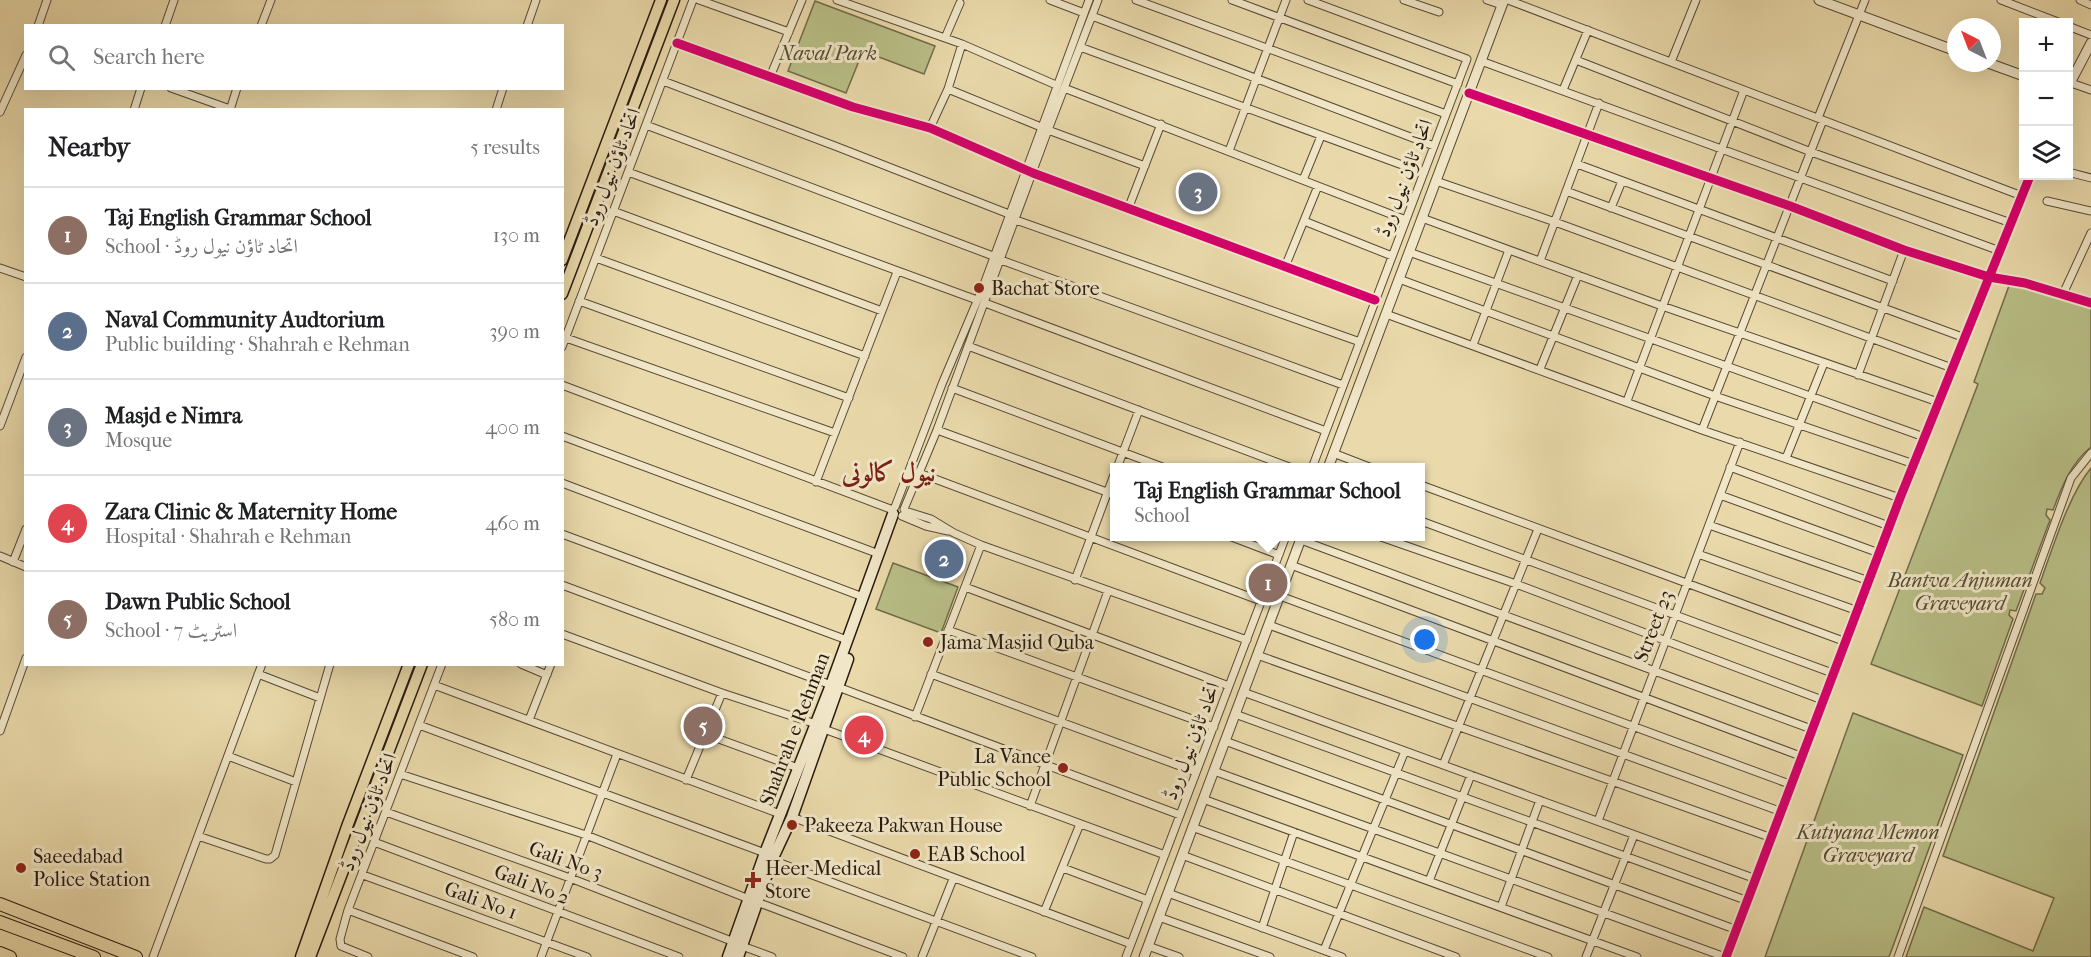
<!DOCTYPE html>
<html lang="en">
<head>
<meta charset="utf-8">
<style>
	:root { --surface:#fff; --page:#f2f2f2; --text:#202124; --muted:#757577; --line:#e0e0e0; --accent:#8f2418 }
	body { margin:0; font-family:"IM FELL French Canon",Amiri,serif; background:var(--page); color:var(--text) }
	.controls { position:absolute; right:18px; top:18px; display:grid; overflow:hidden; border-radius:0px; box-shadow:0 6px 24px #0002 }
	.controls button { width:54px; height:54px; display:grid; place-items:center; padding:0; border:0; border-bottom:2px solid var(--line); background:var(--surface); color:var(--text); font:30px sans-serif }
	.compass { position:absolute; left:1947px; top:18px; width:54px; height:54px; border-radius:50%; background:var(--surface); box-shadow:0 6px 24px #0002; rotate:318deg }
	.you { position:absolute; left:1425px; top:640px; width:21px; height:21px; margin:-15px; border:4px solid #fff; border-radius:50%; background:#1a73e8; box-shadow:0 0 0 9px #1a73e833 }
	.badge { display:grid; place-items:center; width:39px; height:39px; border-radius:50%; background:var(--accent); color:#fff; font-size:20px; font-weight:700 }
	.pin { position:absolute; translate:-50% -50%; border:3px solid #fff; box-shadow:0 2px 6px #0006 }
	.popup { position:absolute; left:1110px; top:463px; width:315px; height:78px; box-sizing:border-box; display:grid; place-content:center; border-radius:0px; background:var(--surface); filter:drop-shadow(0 2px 4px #0005); font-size:20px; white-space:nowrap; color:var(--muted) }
	.popup b { font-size:22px; color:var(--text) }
	.popup::after { content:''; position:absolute; left:50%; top:100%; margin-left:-12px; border:12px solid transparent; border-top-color:var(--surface) }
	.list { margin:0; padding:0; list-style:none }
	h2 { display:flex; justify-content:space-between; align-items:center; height:78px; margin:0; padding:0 24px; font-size:26px }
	h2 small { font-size:20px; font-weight:400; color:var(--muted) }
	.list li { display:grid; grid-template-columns:39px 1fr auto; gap:18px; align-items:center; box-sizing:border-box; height:96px; padding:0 24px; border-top:2px solid var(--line) }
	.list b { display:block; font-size:22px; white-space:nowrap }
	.list p { margin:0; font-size:20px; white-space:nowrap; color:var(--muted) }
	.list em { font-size:20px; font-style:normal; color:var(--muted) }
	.icon { flex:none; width:33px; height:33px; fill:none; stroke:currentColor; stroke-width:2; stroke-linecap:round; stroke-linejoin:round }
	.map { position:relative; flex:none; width:2091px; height:957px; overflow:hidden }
	.search { position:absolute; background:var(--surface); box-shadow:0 6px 24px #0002; left:24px; top:24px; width:540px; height:66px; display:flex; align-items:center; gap:15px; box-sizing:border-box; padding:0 21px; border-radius:0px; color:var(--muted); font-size:22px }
	.panel { position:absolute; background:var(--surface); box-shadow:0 6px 24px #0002; left:24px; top:108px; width:540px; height:558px; border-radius:0px }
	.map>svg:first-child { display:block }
</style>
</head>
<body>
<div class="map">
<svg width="2091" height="957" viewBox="0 0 2091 957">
	<rect width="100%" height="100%" fill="#eadaab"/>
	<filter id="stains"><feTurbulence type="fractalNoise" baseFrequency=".00333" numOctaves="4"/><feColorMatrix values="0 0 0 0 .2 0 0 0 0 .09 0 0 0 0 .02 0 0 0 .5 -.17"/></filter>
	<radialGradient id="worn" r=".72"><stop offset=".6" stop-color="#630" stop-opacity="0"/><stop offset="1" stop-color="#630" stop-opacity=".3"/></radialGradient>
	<!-- green -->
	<path fill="#b9bf87" stroke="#706c4b" stroke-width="1.5" d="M815,1L935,46L924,74L863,51L846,93L788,71Z
		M2010,283L2091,307V447C2071,463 2062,486 2053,510L2047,509L2046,515L2050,520L2016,611L2010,610L2009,615L2013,619L1982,706L1871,664L1978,384L1974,382Z
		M2091,468V957H1906L1924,907L2033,951L2054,898L1943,856L2036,594H2042L2045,588L2040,583C2052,550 2069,494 2091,468Z
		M893,563L958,587L941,633L876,609Z
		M1853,713L1963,755L1953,783L1889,957H1765Z"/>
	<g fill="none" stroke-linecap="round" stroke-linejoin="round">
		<defs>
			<path id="minor" d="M699,0L789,32
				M837,0L962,44L1056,85
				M1050,0L1084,13
				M1136,0L1446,114
				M1232,0L1458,84
				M1308,0L1467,59L1312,468
				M1404,0L1439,12
				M1487,0L1502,5
				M1508,0L2022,196
				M2001,0L2058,22
				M2080,0L2091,5
				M1092,16L1434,146
				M38,26L47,0
				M165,26L174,0
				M261,26L271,0
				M527,26L536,0
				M2068,26L2091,35
				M945,38L960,3
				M677,43L853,107L930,128L1033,173L1375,300
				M1080,47L1424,173
				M1576,60L1811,152L2011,223
				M1481,61L2000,251
				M1671,62L1696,0
				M770,77L802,0
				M663,81L835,146L1009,214
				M2071,83L2091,90
				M171,88L230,109
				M1064,88L1406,220
				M948,89L1041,127
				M1563,90L1588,30
				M1469,93L1790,206L1904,250L1989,277L2025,283L2091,303
				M134,110L141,88
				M230,110L237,88
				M496,110L503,88
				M0,112L26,55
				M1818,118L1865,0
				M646,125L993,256
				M930,128L948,89L962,44
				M1048,130L1145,166
				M1229,151L1286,0
				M1577,164L1893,281
				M628,172L977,300
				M2068,172L2091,178
				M1303,180L1321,136
				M1436,181L1555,222L1952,368
				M1566,191L1965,338
				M2047,201L2091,211
				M1611,208L1622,181
				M1128,209L1161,124
				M613,211L882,311
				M1422,218L1662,306L1938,402
				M1016,220L1360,342
				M1304,221L1392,256
				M1409,252L1924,437
				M596,258L865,356
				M1001,260L1343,385
				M1540,261L1599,103
				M1285,267L1318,186
				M0,268L26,277
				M1399,279L1715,396L1914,464
				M2063,294L2091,233
				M579,301L849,398
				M985,303L1326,431
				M1386,314L1702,430L1900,498
				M566,338L835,433
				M1473,345L1509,250
				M968,346L1292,468
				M562,347L693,0
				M1540,369L1578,275
				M1858,375L1904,250
				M562,385L893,510
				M952,388L1165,468
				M1627,401L1744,90
				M0,426L26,357
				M937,430L1115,495
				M1702,430L1823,120
				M562,436L879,554
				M1333,453L1372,468
				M1786,458L1824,363
				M1730,467L1889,526
				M1117,468L1139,410
				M919,473L1261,601
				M816,482L897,272
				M562,483L863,597
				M1421,485L1846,642
				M1720,495L1879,553
				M895,507L942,384L983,287L1089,0
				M904,509L937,430L1048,130L1098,0
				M905,511L931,519L954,533L981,545L1247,640
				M902,516L926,526L948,531
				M1421,521L1835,674
				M1709,525L1869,581
				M562,534L847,640
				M1229,536L1279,555
				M1378,536L1516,584L1825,701
				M1301,540L1814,730
				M1698,554L1858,611
				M0,556L26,567
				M13,562L26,529
				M1291,565L1803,757
				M1075,580L1115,472
				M562,585L831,685
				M965,587L1229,686
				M1280,596L1792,785
				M1269,625L1782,812
				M948,630L1214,727
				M562,634L722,693L816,724
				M1257,655L1772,838
				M521,664L547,675
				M258,674L320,698
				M931,674L1196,772
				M434,685L780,814
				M838,687L1180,815
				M1243,692L1756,879
				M1235,714L1748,901
				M915,717L981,545
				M529,720L551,664
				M419,725L765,853
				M824,729L1165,855
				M0,731L26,658
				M705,734L798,768
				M1225,741L1737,930
				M228,756L296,782
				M1443,765L1538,529
				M1214,771L1725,957
				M400,774L586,835L749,899
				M686,780L722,693
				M1203,799L1637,957
				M1030,806L1108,591
				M386,812L570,878L734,942
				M792,817L1131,944
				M1598,821L1740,442
				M1192,827L1548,957
				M198,836L266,859H270L275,855L330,664
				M374,842L679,957
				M1182,855L1456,957
				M772,860L1032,957
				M1063,868L1148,900
				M363,875L587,957
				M1429,881L1471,775
				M1168,893L1342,957
				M757,902L903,957
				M1501,907L1540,800
				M348,910L473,957
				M1044,912L1080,824
				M1159,917L1270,957
				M1262,928L1294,832
				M742,946L772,957
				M1148,946L1179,957
				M1324,950L1405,751
				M153,957L262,664
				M368,957L341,946L340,939L348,910L442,664
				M541,957L617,754
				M922,957L953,879
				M1126,957L1286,536
				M1586,957L1634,835
				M1898,957L2071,478L2091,453"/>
			<path id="tertiary" d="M1819,0L1956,51
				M1988,63L2024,76
				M2068,87L2091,43
				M1328,468L1504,0
				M1144,957L1302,536
				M1726,957L1900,498L2030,176"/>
			<path id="secondary" d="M728,957L765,853L831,685L893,514
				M738,957L772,860L792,817L848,659"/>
			<path id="primary" d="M562,260L661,0
				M562,294L674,0
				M301,957L348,824L409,664
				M310,957L422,664"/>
			<path id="trunk" d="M0,904L136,957
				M0,922L94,957
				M0,953L10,957"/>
		</defs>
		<!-- minor casing -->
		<use href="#minor" stroke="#584a36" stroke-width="9"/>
		<!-- tertiary casing -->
		<use href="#tertiary" stroke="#584a36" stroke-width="11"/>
		<!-- secondary casing -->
		<use href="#secondary" stroke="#281a0f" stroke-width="13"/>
		<!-- primary casing -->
		<use href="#primary" stroke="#281a0f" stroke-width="13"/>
		<!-- trunk casing -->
		<use href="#trunk" stroke="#281a0f" stroke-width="14"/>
		<!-- minor -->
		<use href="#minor" stroke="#f1e7c8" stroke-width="7"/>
		<!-- tertiary -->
		<use href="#tertiary" stroke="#f1e7c8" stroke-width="9"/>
		<!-- secondary -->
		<use href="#secondary" stroke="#f1e7c8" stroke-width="10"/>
		<!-- primary -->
		<use href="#primary" stroke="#eadaab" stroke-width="10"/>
		<!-- trunk -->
		<use href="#trunk" stroke="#eadaab" stroke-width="12"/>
		<defs>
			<path id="cycleway" d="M677,43L853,107L930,128L1033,173L1375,300
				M1469,93L1790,206L1904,250L1989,277L2025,283L2091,303
				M1726,957L1900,498L2030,176"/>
		</defs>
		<!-- cycleway casing -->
		<use href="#cycleway" stroke="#f1e7c8" stroke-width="13"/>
		<!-- cycleway -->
		<use href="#cycleway" stroke="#d6006c" stroke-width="9"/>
	</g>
	<!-- markers -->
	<g fill="#8f2418" stroke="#f1e7c8" stroke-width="2">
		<circle cx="979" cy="288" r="6"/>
		<circle cx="928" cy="642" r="6"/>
		<circle cx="1063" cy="768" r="6"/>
		<circle cx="792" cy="825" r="6"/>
		<circle cx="915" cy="854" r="6"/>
		<circle cx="21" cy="868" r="6"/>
		<path d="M750 871h6v6h6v6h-6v6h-6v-6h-6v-6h6z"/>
	</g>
	<g text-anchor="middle" stroke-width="6" stroke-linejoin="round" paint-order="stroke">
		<!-- park labels -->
		<g font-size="20" font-style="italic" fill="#544c33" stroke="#f1e7c8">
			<text x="828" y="60">Naval Park</text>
			<text x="1960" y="587">Bantva Anjuman<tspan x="1960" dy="23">Graveyard</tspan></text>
			<text x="1868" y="839">Kutiyana Memon<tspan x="1868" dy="23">Graveyard</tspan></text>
		</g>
		<!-- street labels -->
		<g font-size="20" fill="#281a0f" stroke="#f1e7c8">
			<text transform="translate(612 167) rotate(-69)" y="7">اتحاد ٹاؤن نیول روڈ</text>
			<text transform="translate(1404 178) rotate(-69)" y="7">اتحاد ٹاؤن نیول روڈ</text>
			<text transform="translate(1653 626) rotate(-69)" y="7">Street 23</text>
			<text transform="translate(794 729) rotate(-69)" y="7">Shahrah e Rehman</text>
			<text transform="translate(1191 741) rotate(-69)" y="7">اتحاد ٹاؤن نیول روڈ</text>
			<text transform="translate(368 812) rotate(-69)" y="7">اتحاد ٹاؤن نیول روڈ</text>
			<text transform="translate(566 860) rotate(20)" y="7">Gali No 3</text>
			<text transform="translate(532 884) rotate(21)" y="7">Gali No 2</text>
			<text transform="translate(481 900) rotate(20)" y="7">Gali No 1</text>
		</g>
		<!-- poi labels -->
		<g font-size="20" fill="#281a0f" stroke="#f1e7c8" text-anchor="start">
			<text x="991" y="295">Bachat Store</text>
			<text x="940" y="649">Jama Masjid Quba</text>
			<text x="1051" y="763" text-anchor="end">La Vance<tspan x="1051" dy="23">Public School</tspan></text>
			<text x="804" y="832">Pakeeza Pakwan House</text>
			<text x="927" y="861">EAB School</text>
			<text x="33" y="863">Saeedabad<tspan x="33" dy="23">Police Station</tspan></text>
			<text x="765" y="875">Heer Medical<tspan x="765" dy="23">Store</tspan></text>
		</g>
		<!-- district labels -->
		<g font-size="26" font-weight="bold" fill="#7a1f14" stroke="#f1e7c8">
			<text x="889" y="481">نیول کالونی</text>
		</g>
	</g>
	<rect width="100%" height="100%" filter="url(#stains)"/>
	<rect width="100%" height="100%" fill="url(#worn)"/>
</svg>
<div class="controls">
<button>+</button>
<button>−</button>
<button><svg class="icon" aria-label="layers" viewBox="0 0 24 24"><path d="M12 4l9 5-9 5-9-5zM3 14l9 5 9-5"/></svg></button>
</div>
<svg class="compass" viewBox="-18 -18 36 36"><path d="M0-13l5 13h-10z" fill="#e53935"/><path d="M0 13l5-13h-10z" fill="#757577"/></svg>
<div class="you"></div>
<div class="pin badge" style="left:1268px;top:583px;background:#8d6e63">1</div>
<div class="popup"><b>Taj English Grammar School</b>School</div>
<div class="pin badge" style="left:944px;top:559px;background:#5c6f8a">2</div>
<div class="pin badge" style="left:1198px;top:192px;background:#6b7280">3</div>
<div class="pin badge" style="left:864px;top:735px;background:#e0444e">4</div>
<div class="pin badge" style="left:703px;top:726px;background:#8d6e63">5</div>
<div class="search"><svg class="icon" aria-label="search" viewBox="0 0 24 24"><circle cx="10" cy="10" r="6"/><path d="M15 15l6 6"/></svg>Search here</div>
<section class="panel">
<h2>Nearby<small>5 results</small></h2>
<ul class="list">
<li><span class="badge" style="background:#8d6e63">1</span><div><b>Taj English Grammar School</b><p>School · اتحاد ٹاؤن نیول روڈ</p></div><em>130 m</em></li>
<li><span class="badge" style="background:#5c6f8a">2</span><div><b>Naval Community Audtorium</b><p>Public building · Shahrah e Rehman</p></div><em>390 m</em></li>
<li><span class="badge" style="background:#6b7280">3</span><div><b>Masjd e Nimra</b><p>Mosque</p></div><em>400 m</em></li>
<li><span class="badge" style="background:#e0444e">4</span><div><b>Zara Clinic &amp; Maternity Home</b><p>Hospital · Shahrah e Rehman</p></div><em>460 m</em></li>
<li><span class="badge" style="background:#8d6e63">5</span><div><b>Dawn Public School</b><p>School · اسٹریٹ 7</p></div><em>580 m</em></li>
</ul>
</section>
</div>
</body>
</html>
